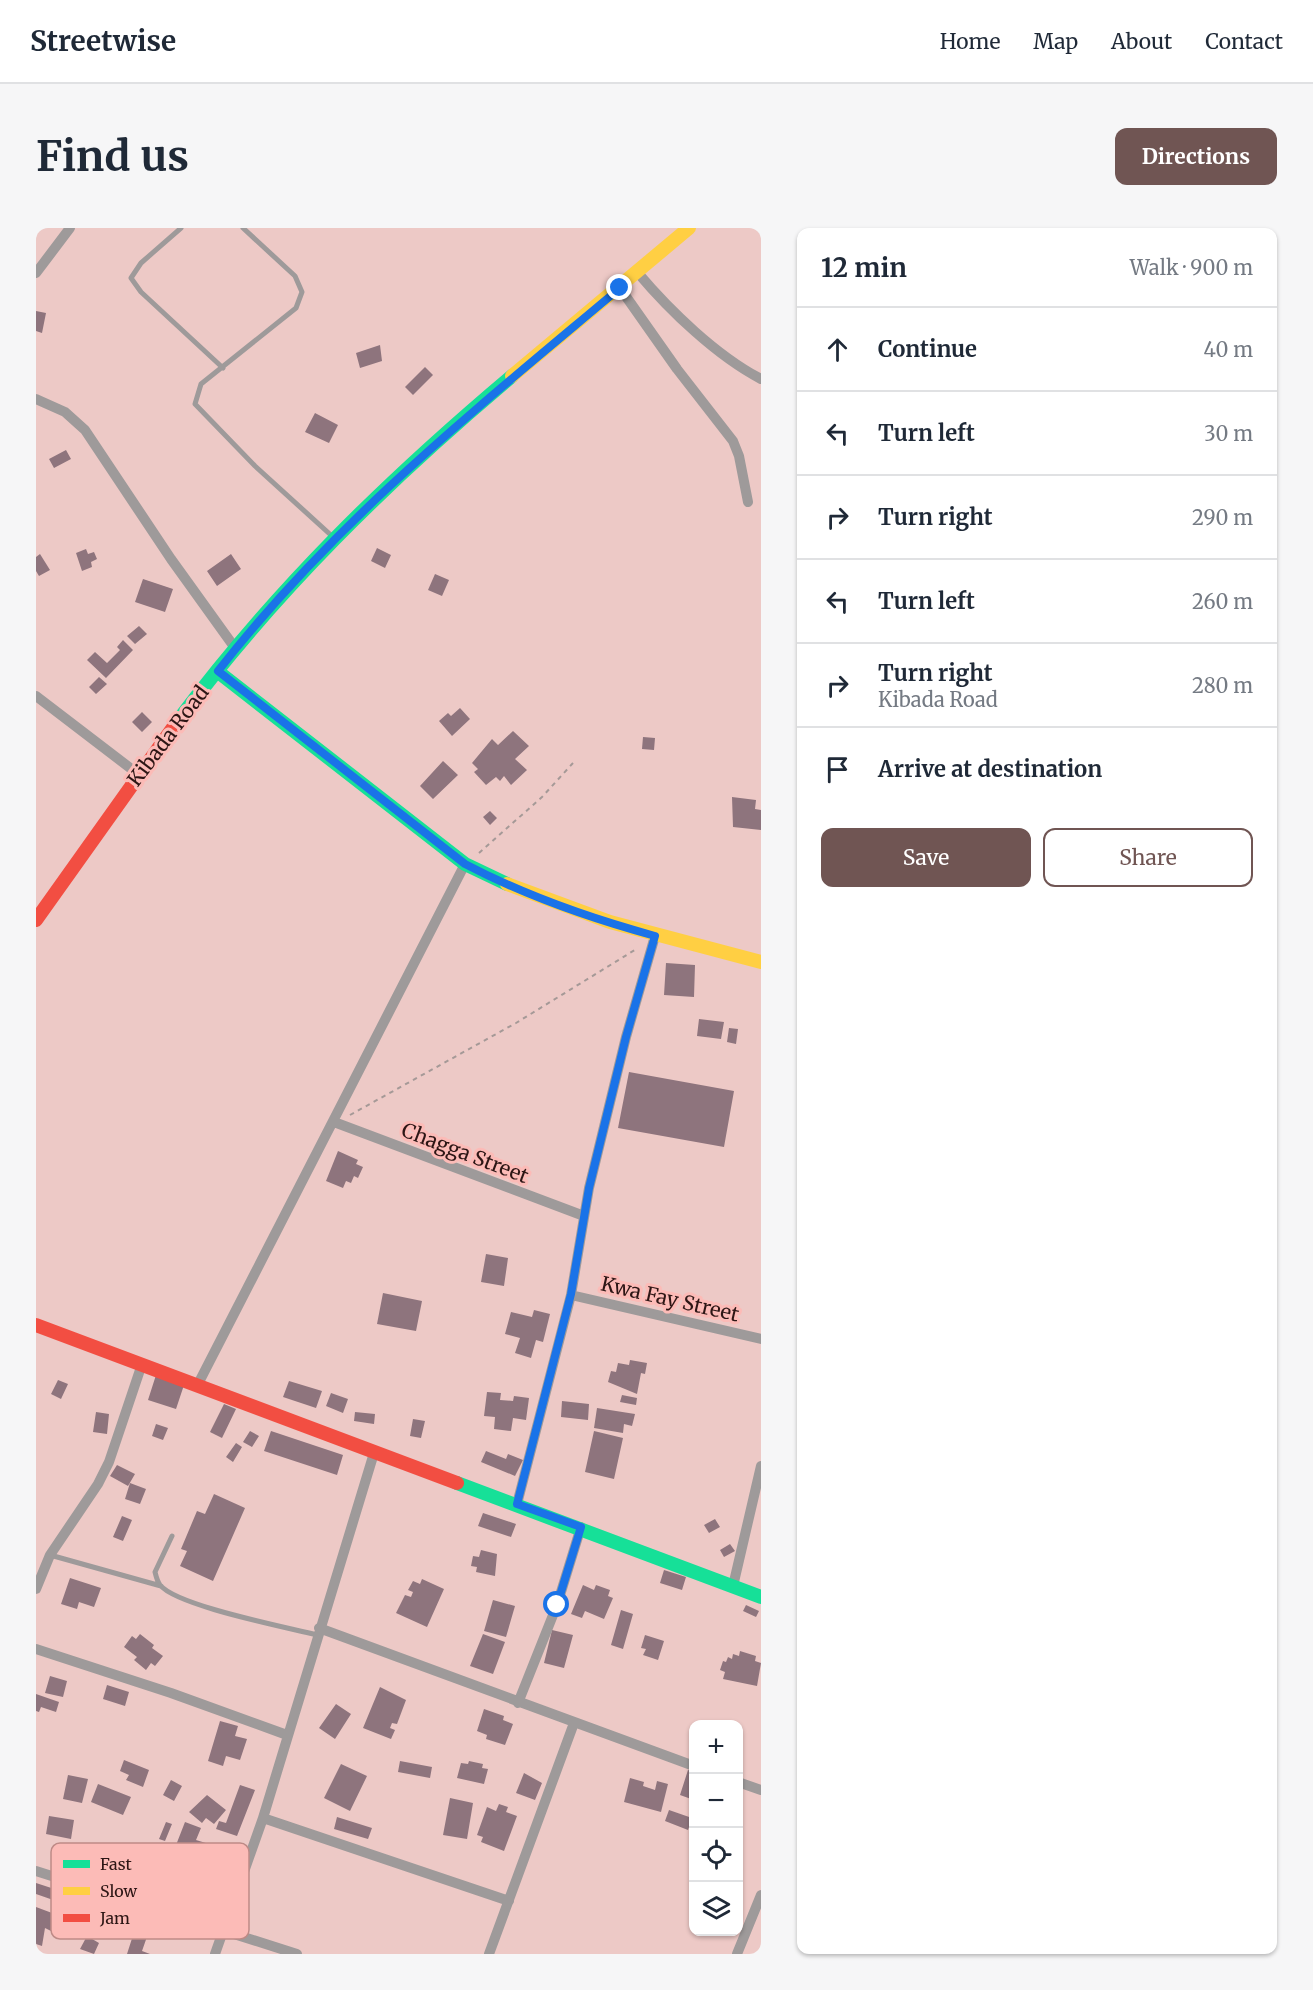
<!DOCTYPE html>
<html lang="en">
<head>
<meta charset="utf-8">
<style>
	:root { --surface:#fff; --page:#f6f6f7; --text:#1f2937; --muted:#747a83; --line:#e0e1e3; --accent:#705553 }
	body { margin:0; font-family:Merriweather,serif; background:var(--page); color:var(--text) }
	.controls { position:absolute; right:18px; bottom:18px; display:grid; overflow:hidden; border-radius:12px; box-shadow:0 2px 4px #0004 }
	.controls button { width:54px; height:54px; display:grid; place-items:center; padding:0; border:0; border-bottom:2px solid var(--line); background:var(--surface); color:var(--text); font:30px sans-serif }
	.stop { position:absolute; width:18px; height:18px; margin:-14px; border:4px solid #1a73e8; border-radius:50%; background:#fff }
	.stop.end { background:#1a73e8; border-color:#fff; box-shadow:0 2px 6px #0008 }
	.list { margin:0; padding:0; list-style:none }
	h2 { display:flex; justify-content:space-between; align-items:center; height:78px; margin:0; padding:0 24px; font-size:26px }
	h2 small { font-size:20px; font-weight:400; color:var(--muted) }
	.list li { display:grid; grid-template-columns:39px 1fr auto; gap:18px; align-items:center; box-sizing:border-box; height:84px; padding:0 24px; border-top:2px solid var(--line) }
	.list b { display:block; font-size:22px; white-space:nowrap }
	.list p { margin:0; font-size:20px; white-space:nowrap; color:var(--muted) }
	.list em { font-size:20px; font-style:normal; color:var(--muted) }
	.actions { display:flex; gap:12px; padding:18px 24px }
	.actions a { flex:1; padding:14px 0; border:2px solid var(--accent); border-radius:12px; text-align:center; font-size:21px; color:var(--accent) }
	.actions .main { background:var(--accent); color:#fff }
	.icon { flex:none; width:33px; height:33px; fill:none; stroke:currentColor; stroke-width:2; stroke-linecap:round; stroke-linejoin:round }
	.map { position:relative; flex:none; width:725px; height:1726px; overflow:hidden; border-radius:12px }
	header { display:flex; align-items:center; gap:36px; box-sizing:border-box; height:84px; padding:0 30px; background:var(--surface); border-bottom:2px solid var(--line) }
	header strong { font-size:28px }
	nav { display:flex; gap:33px; margin-inline-start:auto; font-size:21px }
	.intro { display:flex; align-items:center; justify-content:space-between; box-sizing:border-box; height:144px; padding:0 36px }
	h1 { margin:0; font-size:42px }
	.button { padding:15px 27px; border-radius:12px; background:var(--accent); color:#fff; font-size:21px; font-weight:700 }
	main { display:flex; gap:36px; padding:0 36px }
	aside { flex:1; background:var(--surface); border-radius:12px; box-shadow:0 2px 4px #0004 }
	.map>svg:first-child { display:block }
</style>
</head>
<body>
<header>
<strong>Streetwise</strong>
<nav><a>Home</a><a>Map</a><a>About</a><a>Contact</a></nav>
</header>
<div class="intro"><h1>Find us</h1><a class="button">Directions</a></div>
<main>
<div class="map">
<svg width="725" height="1726" viewBox="0 0 725 1726">
	<rect width="100%" height="100%" fill="#edc9c6"/>
	<!-- building -->
	<path fill="#8e747d" d="M0,83L10,85L6,105L0,103Z
		M344,117L346,133L324,140L320,125Z
		M389,139L397,147L377,167L369,159Z
		M279,185L302,197L293,215L269,204Z
		M30,222L35,231L18,240L13,231Z
		M341,320L355,327L349,340L335,333Z
		M50,321L52,326L58,324L61,331L55,334L56,339L46,343L40,325Z
		M4,326L14,342L3,348L0,343V329Z
		M195,326L205,341L181,358L171,343Z
		M399,346L413,352L406,368L392,362Z
		M107,351L137,361L129,384L99,374Z
		M103,398L111,406L99,416L91,408Z
		M87,412L97,422L70,450L51,432L59,424L71,435L84,422L81,419Z
		M63,449L71,456L60,466L53,459Z
		M424,480L434,491L416,508L403,493L412,485L415,488Z
		M106,484L116,494L106,504L96,494Z
		M477,503L493,518L479,531L491,542L475,557L468,548L464,553L460,549L450,557L438,544L442,541L436,535L456,511L462,517Z
		M607,509L619,510L618,522L606,521Z
		M407,533L422,547L397,571L384,558Z
		M696,569L720,572L719,581L725,582V602L697,599Z
		M454,583L461,590L454,597L447,589Z
		M630,735L659,737L658,769L628,767Z
		M663,791L688,794L685,811L661,808Z
		M693,800L702,801L700,816L691,814Z
		M593,844L698,863L688,919L582,900Z
		M302,923L322,932L320,936L327,939L322,950L318,948L315,955L310,953L307,960L290,953Z
		M450,1026L472,1030L468,1058L445,1054Z
		M347,1065L386,1073L380,1103L341,1096Z
		M498,1082L514,1086L507,1114L500,1112L495,1130L479,1125L484,1110L469,1106L475,1084L496,1089Z
		M594,1132L611,1135L609,1146L605,1145L601,1166L572,1154L575,1143L580,1144L582,1135L593,1137Z
		M120,1147L148,1157L140,1181L112,1172Z
		M22,1152L32,1156L25,1171L15,1166Z
		M253,1153L286,1163L280,1180L247,1169Z
		M451,1164L465,1165L464,1172L477,1173L478,1168L493,1170L490,1192L477,1190L475,1203L458,1201L459,1189L448,1188Z
		M295,1165L312,1171L307,1185L290,1178Z
		M586,1167L601,1170L600,1177L584,1174Z
		M526,1173L553,1176L552,1192L525,1189Z
		M188,1176L200,1181L186,1210L174,1204Z
		M561,1180L599,1186L596,1198L588,1196L587,1205L558,1200Z
		M60,1184L73,1186L71,1206L57,1204Z
		M319,1184L339,1186L338,1196L318,1193Z
		M377,1191L389,1193L385,1210L374,1208Z
		M120,1196L132,1200L127,1212L116,1208Z
		M214,1203L223,1208L216,1219L207,1214Z
		M235,1203L307,1227L301,1247L228,1223Z
		M558,1203L587,1210L578,1251L549,1244Z
		M200,1215L206,1219L197,1234L190,1229Z
		M450,1223L470,1231L472,1226L487,1232L479,1248L445,1234Z
		M81,1237L99,1246L92,1258L74,1248Z
		M94,1255L110,1261L104,1276L89,1271Z
		M178,1266L209,1280L177,1353L144,1338L151,1323L145,1321L161,1283L169,1286Z
		M447,1285L480,1296L475,1309L442,1298Z
		M86,1288L96,1292L87,1313L77,1309Z
		M679,1291L684,1299L673,1305L668,1297Z
		M694,1316L699,1323L688,1329L684,1322Z
		M445,1322L461,1326L459,1348L440,1344L441,1339L435,1338L437,1328L443,1329Z
		M628,1342L650,1349L646,1362L624,1355Z
		M34,1350L65,1360L58,1379L43,1374L41,1381L25,1376Z
		M386,1351L408,1361L391,1399L360,1385L369,1367L375,1369L377,1364L372,1362L377,1353L384,1356Z
		M547,1357L558,1362L560,1357L574,1362L572,1368L577,1370L568,1391L549,1383L546,1390L535,1386Z
		M457,1372L479,1378L470,1409L448,1403Z
		M710,1377L723,1383L720,1389L707,1383Z
		M585,1382L597,1386L587,1421L575,1417Z
		M516,1402L537,1407L528,1440L508,1435Z
		M104,1406L118,1417L116,1420L127,1428L119,1438L115,1435L110,1442L98,1432L101,1429L88,1419L96,1408L100,1411Z
		M447,1406L469,1414L457,1446L434,1438Z
		M609,1407L628,1413L622,1432L607,1427L610,1421L605,1420Z
		M704,1423L720,1428L719,1433L725,1435L721,1458L687,1451L689,1444L684,1442L687,1433L690,1434L692,1429L696,1431L697,1426L703,1428Z
		M14,1448L31,1453L27,1469L9,1465Z
		M71,1457L93,1464L89,1478L67,1471Z
		M344,1459L370,1472L361,1496L356,1495L354,1500L359,1502L355,1511L327,1500Z
		M0,1466L23,1474L20,1484L5,1479L3,1484L0,1483Z
		M300,1476L315,1486L299,1511L283,1500Z
		M448,1481L468,1488L467,1492L477,1496L469,1517L450,1511L451,1507L441,1503Z
		M184,1493L202,1498L199,1508L211,1511L204,1532L190,1528L187,1538L172,1533Z
		M88,1532L113,1542L107,1559L90,1552L93,1547L84,1543Z
		M364,1533L396,1539L394,1550L362,1544Z
		M433,1533L447,1536L446,1540L452,1541L448,1556L421,1550L425,1535L432,1536Z
		M305,1536L331,1548L314,1583L288,1570Z
		M652,1542L658,1544V1572L644,1567Z
		M488,1545L506,1555L499,1572L480,1565Z
		M32,1547L52,1551L46,1575L27,1571Z
		M594,1550L608,1554L607,1558L619,1562L621,1553L632,1556L625,1584L588,1574Z
		M135,1552L146,1558L138,1573L127,1567Z
		M62,1556L95,1569L87,1587L55,1574Z
		M204,1557L219,1562L201,1608L180,1601L183,1593L190,1595Z
		M171,1567L190,1582L178,1596L170,1590L166,1595L153,1584Z
		M414,1570L437,1575L431,1611L407,1607Z
		M463,1576L472,1579L470,1584L481,1588L468,1623L445,1614L447,1609L441,1607L451,1579L460,1583Z
		M633,1582L656,1590L652,1602L629,1593Z
		M13,1588L38,1592L35,1611L10,1606Z
		M301,1589L336,1600L332,1611L298,1601Z
		M130,1594L136,1596L129,1613L123,1611Z
		M149,1594L165,1600L160,1612L173,1616L165,1637L152,1632L148,1641L133,1635Z
		M0,1655L46,1670L43,1681L0,1666Z
		M0,1679L24,1688L17,1704L9,1700L6,1718L0,1716Z
		M100,1698L113,1703L106,1723L114,1726H91Z
		M51,1708L63,1715L58,1726L44,1721Z"/>
	<g fill="none" stroke-linecap="round" stroke-linejoin="round">
		<!-- path -->
		<path stroke="#a59997" stroke-width="2" stroke-dasharray="4.5 4.5" stroke-linecap="butt" d="M443,625L506,569L537,535
			M314,887L480,795L602,720"/>
		<!-- lane -->
		<path stroke="#9e9a9a" stroke-width="5" d="M145,0L105,35L95,50L105,64L187,140
			M207,0L259,48L266,64L260,80L165,156L159,176L219,238L297,309
			M136,1308L119,1344C120,1348 121,1353 124,1357C141,1378 250,1399 281,1407
			M14,1327L125,1358"/>
		<!-- street -->
		<path stroke="#9e9a9a" stroke-width="10" d="M0,45L34,0
			M602,45C634,83 681,128 725,151
			M584,60L641,141L697,213L703,228L712,274
			M0,171L29,184L49,202L135,331L199,420
			M0,468L102,546
			M298,894L548,988
			M535,1067L725,1111
			M161,1158L429,636
			M481,1276L535,1067L553,960L590,809L619,708
			M697,1358L725,1238
			M0,1361L14,1327L62,1256L73,1234L106,1136
			M283,1400L658,1538
			M0,1421L135,1465L251,1507
			M482,1475L521,1377L545,1299
			M702,1554L725,1562
			M227,1590L473,1673
			M0,1643L261,1726
			M179,1726L227,1590L338,1225
			M453,1726L538,1495
			M701,1726L725,1667"/>
		<!-- fast -->
		<path stroke="#16e098" stroke-width="14" d="M181,443L429,636L471,656
			M141,494C240,362 349,255 476,148
			M421,1255L725,1369"/>
		<!-- slow -->
		<path stroke="#ffcf43" stroke-width="14" d="M476,148L653,0
			M471,656L574,694L725,734"/>
		<!-- jam -->
		<path stroke="#f24e42" stroke-width="14" d="M0,692L141,494
			M0,1097L421,1255"/>
	</g>
	<g fill="none" stroke-linecap="round" stroke-linejoin="round">
		<!-- route -->
		<path stroke="#1a73e8" stroke-width="8" d="M521,1377L545,1299L481,1276L535,1066L553,960L590,809L619,708C553,690 490,668 429,636L182,443C300,292 439,182 584,60"/>
	</g>
	<g text-anchor="middle" stroke-width="6" stroke-linejoin="round" paint-order="stroke">
		<!-- street labels -->
		<g font-size="20" fill="#2d1615" stroke="#fcbbb7">
			<text transform="translate(132 508) rotate(-53)" y="7">Kibada Road</text>
			<text transform="translate(429 925) rotate(21)" y="7">Chagga Street</text>
			<text transform="translate(634 1071) rotate(13)" y="7">Kwa Fay Street</text>
		</g>
	</g>
	<!-- legend -->
	<rect x="15" y="1615" width="198" height="96" rx="9" fill="#fcbbb7" stroke="#be8a86" stroke-width="1.5"/>
	<rect x="27" y="1632" width="27" height="8" fill="#16e098"/>
	<rect x="27" y="1659" width="27" height="8" fill="#ffcf43"/>
	<rect x="27" y="1686" width="27" height="8" fill="#f24e42"/>
	<g font-size="16" fill="#2d1615">
		<text x="64" y="1642">Fast</text>
		<text x="64" y="1669">Slow</text>
		<text x="64" y="1696">Jam</text>
	</g>
</svg>
<div class="controls">
<button>+</button>
<button>−</button>
<button><svg class="icon" aria-label="locate" viewBox="0 0 24 24"><circle cx="12" cy="12" r="6"/><path d="M12 2v4M12 18v4M2 12h4M18 12h4"/></svg></button>
<button><svg class="icon" aria-label="layers" viewBox="0 0 24 24"><path d="M12 4l9 5-9 5-9-5zM3 14l9 5 9-5"/></svg></button>
</div>
<div class="stop" style="left:521px;top:1377px"></div>
<div class="stop end" style="left:584px;top:60px"></div>
</div>
<aside>
<h2>12 min<small>Walk · 900 m</small></h2>
<ul class="list">
<li><svg class="icon" aria-label="ahead" viewBox="0 0 24 24"><path d="M12 20V5M6 11l6-6 6 6"/></svg><div><b>Continue</b></div><em>40 m</em></li>
<li><svg class="icon" aria-label="left" viewBox="0 0 24 24"><path d="M17 20v-9H6M10 6l-5 5 5 5"/></svg><div><b>Turn left</b></div><em>30 m</em></li>
<li><svg class="icon" aria-label="right" viewBox="0 0 24 24"><path d="M7 20v-9h11M14 6l5 5-5 5"/></svg><div><b>Turn right</b></div><em>290 m</em></li>
<li><svg class="icon" aria-label="left" viewBox="0 0 24 24"><path d="M17 20v-9H6M10 6l-5 5 5 5"/></svg><div><b>Turn left</b></div><em>260 m</em></li>
<li><svg class="icon" aria-label="right" viewBox="0 0 24 24"><path d="M7 20v-9h11M14 6l5 5-5 5"/></svg><div><b>Turn right</b><p>Kibada Road</p></div><em>280 m</em></li>
<li><svg class="icon" aria-label="arrive" viewBox="0 0 24 24"><path d="M6 21V4h12l-3 4 3 4H6"/></svg><div><b>Arrive at destination</b></div></li>
</ul>
<div class="actions"><a class="main">Save</a><a>Share</a></div>
</aside>
</main>
</body>
</html>
